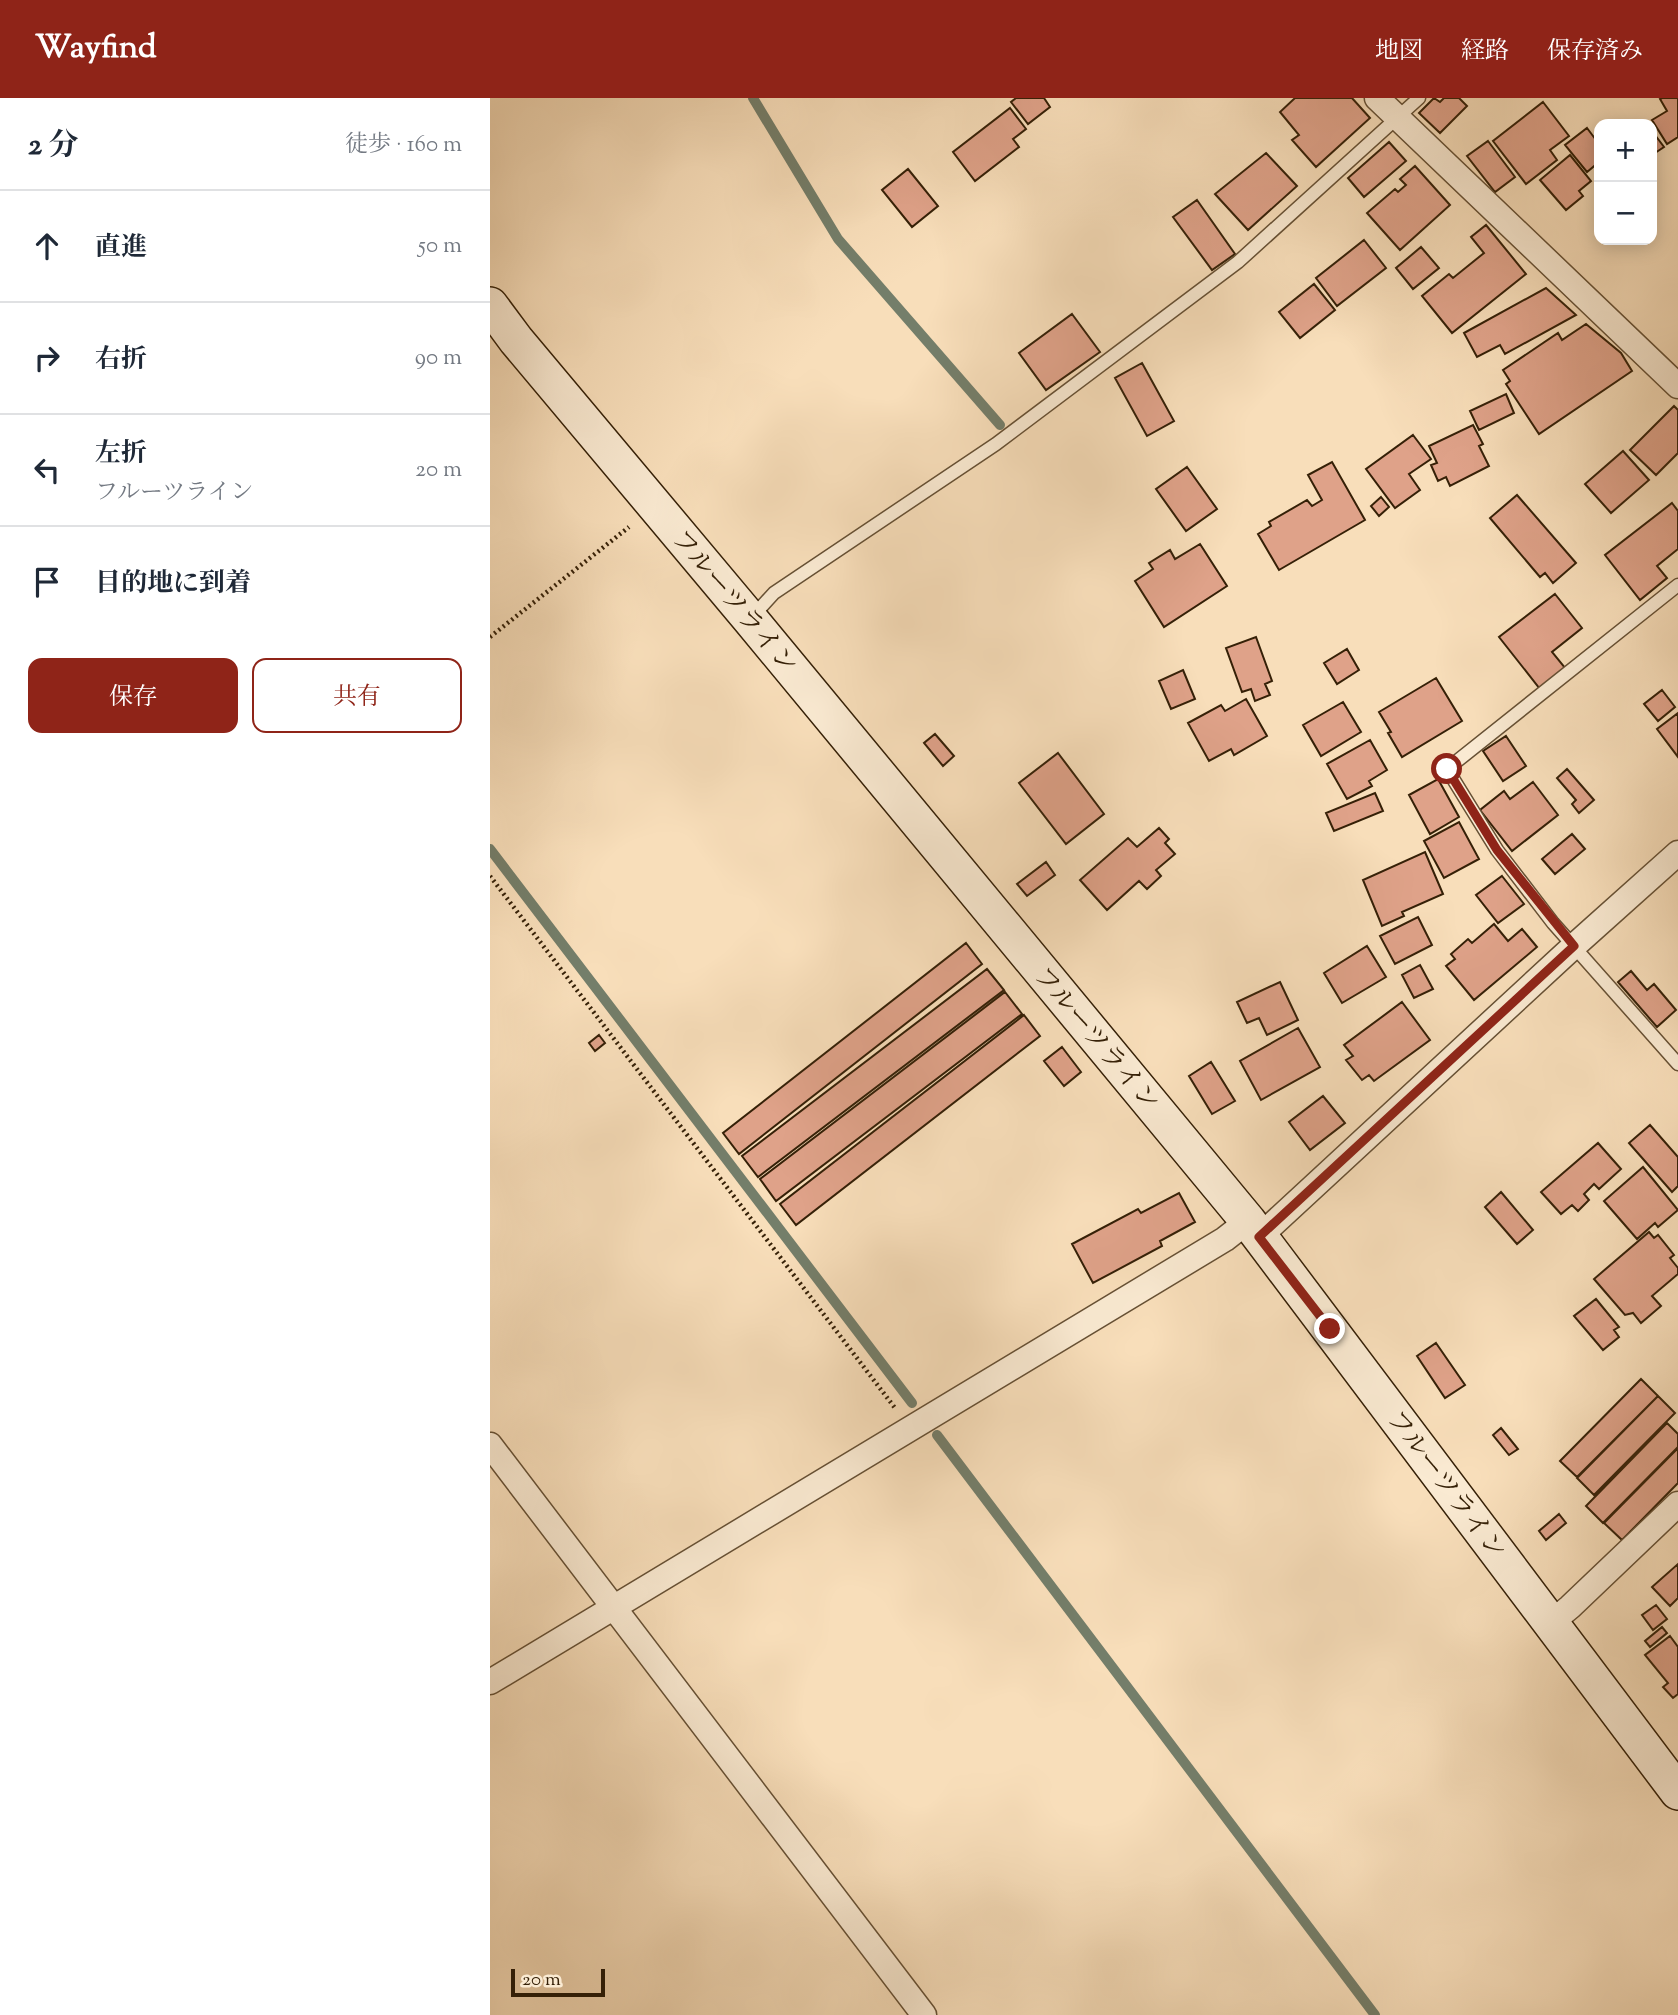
<!DOCTYPE html>
<html lang="ja">
<head>
<meta charset="utf-8">
<style>
	:root { --surface:#fff; --page:#f6f6f7; --text:#1f2937; --muted:#747a83; --line:#e0e1e3; --accent:#8f2418 }
	body { margin:0; font-family:"Sorts Mill Goudy","Noto Serif JP",serif; background:var(--page); color:var(--text) }
	.controls { position:absolute; right:21px; top:21px; display:grid; overflow:hidden; border-radius:14px; box-shadow:0 4px 18px #0003 }
	.controls button { width:63px; height:63px; display:grid; place-items:center; padding:0; border:0; border-bottom:2px solid var(--line); background:var(--surface); color:var(--text); font:35px sans-serif }
	.scale { position:absolute; left:21px; bottom:18px; width:94px; box-sizing:border-box; padding-left:7px; border:4px solid #352007; border-top:0; font-size:19px; line-height:24px; white-space:nowrap; color:#352007; -webkit-text-stroke:5px #faead2; paint-order:stroke }
	.stop { position:absolute; width:21px; height:21px; margin:-16px; border:5px solid #8f2418; border-radius:50%; background:#fff }
	.stop.end { background:#8f2418; border-color:#fff; box-shadow:0 2px 7px #0008 }
	.list { margin:0; padding:0; list-style:none }
	h2 { display:flex; justify-content:space-between; align-items:center; height:91px; margin:0; padding:0 28px; font-size:30px }
	h2 small { font-size:23px; font-weight:400; color:var(--muted) }
	.list li { display:grid; grid-template-columns:46px 1fr auto; gap:21px; align-items:center; box-sizing:border-box; height:112px; padding:0 28px; border-top:2px solid var(--line) }
	.list b { display:block; font-size:26px; white-space:nowrap }
	.list p { margin:0; font-size:23px; white-space:nowrap; color:var(--muted) }
	.list em { font-size:23px; font-style:normal; color:var(--muted) }
	.actions { display:flex; gap:14px; padding:21px 28px }
	.actions a { flex:1; padding:16px 0; border:2px solid var(--accent); border-radius:14px; text-align:center; font-size:24px; color:var(--accent) }
	.actions .main { background:var(--accent); color:#fff }
	.icon { flex:none; width:38px; height:38px; fill:none; stroke:currentColor; stroke-width:2; stroke-linecap:round; stroke-linejoin:round }
	.map { position:relative; flex:none; width:1188px; height:1917px; overflow:hidden }
	header { display:flex; align-items:center; gap:42px; box-sizing:border-box; height:98px; padding:0 35px; background:var(--accent); color:#fff }
	header strong { font-size:33px }
	nav { display:flex; gap:38px; margin-inline-start:auto; font-size:24px }
	main { display:flex }
	aside { flex:1; background:var(--surface) }
	.map>svg:first-child { display:block }
</style>
</head>
<body>
<header>
<strong>Wayfind</strong>
<nav><a>地図</a><a>経路</a><a>保存済み</a></nav>
</header>
<main>
<aside>
<h2>2 分<small>徒歩 · 160 m</small></h2>
<ul class="list">
<li><svg class="icon" aria-label="ahead" viewBox="0 0 24 24"><path d="M12 20V5M6 11l6-6 6 6"/></svg><div><b>直進</b></div><em>50 m</em></li>
<li><svg class="icon" aria-label="right" viewBox="0 0 24 24"><path d="M7 20v-9h11M14 6l5 5-5 5"/></svg><div><b>右折</b></div><em>90 m</em></li>
<li><svg class="icon" aria-label="left" viewBox="0 0 24 24"><path d="M17 20v-9H6M10 6l-5 5 5 5"/></svg><div><b>左折</b><p>フルーツライン</p></div><em>20 m</em></li>
<li><svg class="icon" aria-label="arrive" viewBox="0 0 24 24"><path d="M6 21V4h12l-3 4 3 4H6"/></svg><div><b>目的地に到着</b></div></li>
</ul>
<div class="actions"><a class="main">保存</a><a>共有</a></div>
</aside>
<div class="map">
<svg width="1188" height="1917" viewBox="0 0 1188 1917">
	<rect width="100%" height="100%" fill="#f8deba"/>
	<filter id="stains"><feTurbulence type="fractalNoise" baseFrequency=".00286" numOctaves="4"/><feColorMatrix values="0 0 0 0 .2 0 0 0 0 .09 0 0 0 0 .02 0 0 0 .5 -.17"/></filter>
	<radialGradient id="worn" r=".72"><stop offset=".6" stop-color="#630" stop-opacity="0"/><stop offset="1" stop-color="#630" stop-opacity=".3"/></radialGradient>
	<g fill="none" stroke-linecap="round" stroke-linejoin="round">
		<!-- stream -->
		<path stroke="#747e6a" stroke-width="10" d="M263,0L348,141L510,327
			M0,751L422,1305
			M447,1337L885,1917"/>
	</g>
	<!-- building -->
	<path fill="#dfa289" stroke="#352007" stroke-width="2" d="M526,0H554L560,9L538,26L521,4Z
		M805,0H862L880,20L826,69L802,42L809,37L790,14Z
		M944,0L950,4L954,0H969L977,8L950,35L929,15Z
		M1172,0H1188V39L1177,46L1162,22L1177,13L1170,1Z
		M1053,4L1079,38L1060,52L1067,62L1036,86L1003,43Z
		M520,10L536,31L523,41L529,49L485,83L463,54Z
		M1097,30L1109,46V64L1097,74L1075,47Z
		M1162,33L1174,49L1162,57Z
		M998,43L1025,79L1005,94L977,58Z
		M899,44L916,63L874,99L858,80Z
		M776,55L807,88L758,132L725,96Z
		M1080,57L1101,83L1089,93L1093,98L1076,112L1050,82Z
		M925,68L960,107L910,152L877,115L905,91L908,94L916,87L910,81Z
		M418,71L448,108L422,129L392,92Z
		M707,102L745,156L722,172L683,119Z
		M996,127L1036,176L962,235L932,198L959,176L963,180L994,155L981,139Z
		M874,142L896,170L847,208L826,180Z
		M931,149L949,170L923,191L906,170Z
		M824,186L845,212L810,240L789,214Z
		M1056,190L1086,217L1015,256L1010,247L987,259L974,235Z
		M582,216L610,254L556,292L529,255Z
		M1096,226L1131,255L1142,273L1049,336L1016,286L1020,283L1013,272L1068,235L1072,242Z
		M652,265L684,323L657,338L625,280Z
		M1016,296L1024,315L989,332L980,313Z
		M1184,308L1188,312V355L1166,377L1140,352Z
		M983,327L993,346L989,348L999,368L960,388L956,379L948,383L941,367L947,365L939,348Z
		M923,337L941,361L919,376L930,392L905,410L876,371Z
		M1133,353L1159,382L1121,415L1095,386Z
		M842,364L875,422L789,472L768,436L781,428L779,424L817,402L822,408L832,402L818,377Z
		M697,369L727,411L696,433L666,391Z
		M1027,397L1086,465L1063,485L1055,475L1050,479L1000,420Z
		M891,399L899,409L889,418L881,408Z
		M1182,405L1188,413V451L1167,468L1177,480L1150,502L1115,457Z
		M710,446L737,488L674,529L645,483L663,471L659,465L680,452L685,461Z
		M1065,496L1092,530L1062,554L1076,571L1050,591L1009,539Z
		M766,539L782,583L775,586L780,597L765,603L761,591L752,594L736,550Z
		M857,551L869,572L847,586L834,565Z
		M693,572L705,601L681,611L669,583Z
		M946,580L972,623L912,659L898,635L901,634L889,614Z
		M1172,592L1185,609L1168,623L1154,606Z
		M756,601L777,638L744,657L741,651L719,663L698,625L731,607L735,613Z
		M853,604L871,634L831,658L813,627Z
		M1188,615V659L1167,631Z
		M445,636L464,658L453,668L434,645Z
		M1016,638L1036,668L1013,683L993,653Z
		M880,642L897,672L879,683L882,688L857,701L837,666Z
		M568,655L614,716L576,746L529,685Z
		M1077,671L1104,702L1089,715L1082,706L1086,702L1067,680Z
		M948,681L969,719L940,736L919,697Z
		M1043,684L1068,717L1022,753L990,712L1014,693L1020,701Z
		M885,695L893,713L844,733L836,715Z
		M969,724L989,761L954,780L934,743Z
		M669,730L679,741L675,745L685,756L666,772L671,778L657,791L649,783L617,812L590,782L638,740L647,749Z
		M1082,736L1095,751L1065,776L1052,761Z
		M935,754L953,796L912,814L914,818L892,828L873,782Z
		M556,764L565,777L537,798L527,786Z
		M1012,778L1034,806L1008,825L986,797Z
		M928,819L942,847L905,866L890,838Z
		M1004,826L1018,843L1032,831L1047,849L984,902L956,868L965,861L961,856L978,841L982,845Z
		M476,845L492,866L249,1056L233,1035Z
		M877,848L896,879L852,905L834,875Z
		M930,867L943,891L924,900L912,877Z
		M497,871L514,892L268,1079L252,1058Z
		M1141,873L1157,892L1164,886L1186,912L1167,929L1128,884Z
		M790,884L808,922L777,937L769,920L757,925L747,904Z
		M515,894L532,916L286,1103L270,1081Z
		M912,904L940,942L884,983L879,977L872,982L856,962L863,958L854,947Z
		M534,917L550,938L306,1127L290,1106Z
		M808,930L830,969L771,1002L750,963Z
		M109,937L115,945L105,953L99,945Z
		M572,949L591,974L574,988L554,963Z
		M721,964L745,1003L722,1016L699,978Z
		M833,998L855,1025L820,1052L799,1024Z
		M1160,1027L1188,1059V1088L1182,1094L1139,1045Z
		M1108,1045L1131,1071L1109,1091L1104,1086L1094,1096L1099,1102L1088,1113L1082,1107L1071,1116L1051,1094Z
		M1153,1069L1188,1112L1168,1129L1165,1125L1147,1141L1114,1103Z
		M1011,1094L1043,1132L1027,1146L995,1109Z
		M689,1095L705,1124L670,1143L672,1148L603,1185L582,1146L648,1111L651,1115Z
		M1159,1134L1164,1140L1168,1137L1184,1157L1180,1160L1188,1170V1176L1162,1198L1171,1208L1151,1225L1143,1215L1135,1217L1104,1181Z
		M1106,1201L1129,1229L1124,1232L1129,1239L1113,1252L1084,1218Z
		M946,1245L975,1287L955,1300L927,1258Z
		M1151,1281L1168,1298L1087,1379L1070,1363Z
		M1168,1298L1185,1315L1104,1397L1087,1380Z
		M1177,1325L1188,1336V1349L1113,1425L1096,1408Z
		M1011,1330L1028,1351L1019,1357L1003,1337Z
		M1188,1350V1385L1132,1442L1114,1425Z
		M1069,1416L1076,1425L1056,1442L1049,1433Z
		M1188,1466V1500L1180,1508L1162,1489Z
		M1166,1507L1177,1521L1163,1532L1152,1517Z
		M1172,1529L1177,1535L1160,1549L1155,1543Z
		M1180,1538L1188,1549V1596L1183,1600L1173,1589L1178,1585L1155,1557Z"/>
	<g fill="none" stroke-linecap="round" stroke-linejoin="round">
		<defs>
			<path id="lane" d="M1188,487L957,671L1007,752L1063,825L1188,966
				M262,519L284,495L506,346L748,164L929,0"/>
			<path id="street" d="M887,0L1188,288
				M769,1139L1084,848L1188,755
				M0,1347L434,1917
				M1062,1524L1080,1509L1188,1406
				M0,1584L735,1141L758,1123"/>
			<path id="secondary" d="M0,207L26,242L260,521L758,1123L1188,1694"/>
		</defs>
		<!-- lane casing -->
		<use href="#lane" stroke="#665034" stroke-width="15"/>
		<!-- street casing -->
		<use href="#street" stroke="#665034" stroke-width="27"/>
		<!-- secondary casing -->
		<use href="#secondary" stroke="#352007" stroke-width="38"/>
		<!-- path -->
		<path stroke="#352007" stroke-width="4.5" stroke-dasharray="2 3.5" stroke-linecap="butt" d="M0,539L139,429
			M0,778L405,1310"/>
		<!-- lane -->
		<use href="#lane" stroke="#faead2" stroke-width="12"/>
		<!-- street -->
		<use href="#street" stroke="#faead2" stroke-width="24"/>
		<!-- secondary -->
		<use href="#secondary" stroke="#faead2" stroke-width="35"/>
	</g>
	<g fill="none" stroke-linecap="round" stroke-linejoin="round">
		<!-- route -->
		<path stroke="#8f2418" stroke-width="9" d="M840,1231L769,1139L1084,848L1007,752L957,671"/>
	</g>
	<g text-anchor="middle" stroke-width="6" stroke-linejoin="round" paint-order="stroke">
		<!-- street labels -->
		<g font-size="26" fill="#352007" stroke="#faead2">
			<text transform="translate(245 503) rotate(50)" y="9">フルーツライン</text>
			<text transform="translate(607 940) rotate(50)" y="9">フルーツライン</text>
			<text transform="translate(957 1386) rotate(53)" y="9">フルーツライン</text>
		</g>
	</g>
	<rect width="100%" height="100%" filter="url(#stains)"/>
	<rect width="100%" height="100%" fill="url(#worn)"/>
</svg>
<div class="controls">
<button>+</button>
<button>−</button>
</div>
<div class="scale">20 m</div>
<div class="stop" style="left:957px;top:671px"></div>
<div class="stop end" style="left:840px;top:1231px"></div>
</div>
</main>
</body>
</html>
